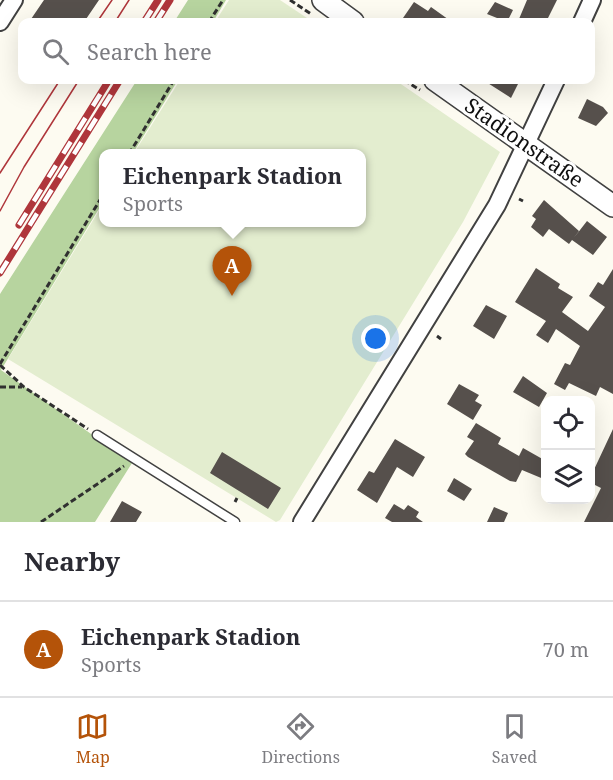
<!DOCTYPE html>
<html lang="en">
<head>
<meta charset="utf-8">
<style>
	:root { --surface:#fff; --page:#f7f7f7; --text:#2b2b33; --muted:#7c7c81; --line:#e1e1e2; --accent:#b45309 }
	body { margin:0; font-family:"Noto Serif",serif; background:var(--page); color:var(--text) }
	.controls { position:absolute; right:18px; bottom:18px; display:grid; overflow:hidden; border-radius:12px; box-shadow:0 6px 24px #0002 }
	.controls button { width:54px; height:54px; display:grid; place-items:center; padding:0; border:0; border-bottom:2px solid var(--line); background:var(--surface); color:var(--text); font:30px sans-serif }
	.you { position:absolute; left:376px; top:339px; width:21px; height:21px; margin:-15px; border:4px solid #fff; border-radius:50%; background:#1a73e8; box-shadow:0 0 0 9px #1a73e833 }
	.badge { display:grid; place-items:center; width:39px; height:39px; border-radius:50%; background:var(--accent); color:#fff; font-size:20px; font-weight:700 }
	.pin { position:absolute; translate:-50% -50px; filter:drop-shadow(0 2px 3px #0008) }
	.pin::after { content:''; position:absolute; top:32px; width:21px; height:18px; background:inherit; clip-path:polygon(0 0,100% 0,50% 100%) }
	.popup { position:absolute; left:99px; top:149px; width:267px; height:78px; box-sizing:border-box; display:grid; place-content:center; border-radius:12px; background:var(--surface); filter:drop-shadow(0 2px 4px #0005); font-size:20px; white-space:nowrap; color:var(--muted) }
	.popup b { font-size:22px; color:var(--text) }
	.popup::after { content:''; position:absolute; left:50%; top:100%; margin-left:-12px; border:12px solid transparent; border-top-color:var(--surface) }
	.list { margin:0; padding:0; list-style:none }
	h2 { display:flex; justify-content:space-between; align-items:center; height:78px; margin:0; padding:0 24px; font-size:26px }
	h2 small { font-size:20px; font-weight:400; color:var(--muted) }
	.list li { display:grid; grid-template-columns:39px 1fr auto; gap:18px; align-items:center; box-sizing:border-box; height:96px; padding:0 24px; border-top:2px solid var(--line) }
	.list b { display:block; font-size:22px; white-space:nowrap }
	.list p { margin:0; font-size:20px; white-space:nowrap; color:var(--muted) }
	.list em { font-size:20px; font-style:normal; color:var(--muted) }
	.icon { flex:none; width:33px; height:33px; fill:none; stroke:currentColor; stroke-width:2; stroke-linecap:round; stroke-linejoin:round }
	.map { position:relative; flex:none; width:613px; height:522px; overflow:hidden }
	.search { position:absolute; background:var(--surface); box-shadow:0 6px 24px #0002; left:18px; right:18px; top:18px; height:66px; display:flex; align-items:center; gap:15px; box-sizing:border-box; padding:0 21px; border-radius:12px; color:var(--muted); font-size:22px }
	.sheet { height:174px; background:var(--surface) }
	nav { display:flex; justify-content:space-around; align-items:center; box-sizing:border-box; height:84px; border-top:2px solid var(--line); background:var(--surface); font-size:16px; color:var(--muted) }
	nav a { display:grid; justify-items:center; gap:3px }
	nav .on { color:var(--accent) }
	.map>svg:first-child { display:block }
</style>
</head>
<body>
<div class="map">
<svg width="613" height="522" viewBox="0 0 613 522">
	<rect width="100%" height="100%" fill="#fdfbf1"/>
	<!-- forest -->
	<path fill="#b7d49f" d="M188,0H226L213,22H174Z
		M137,80H178L133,153L103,154V202L1,370L132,463L95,522H0V294Z"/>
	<!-- pitch -->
	<path fill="#e3edcf" d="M229,0H280L313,22H215Z
		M180,80H395L500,152L463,222L280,520L276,522L8,359L103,204V222H361V154L134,153Z"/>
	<!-- building -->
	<path fill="#56504c" d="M44,0H99L84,22H29Z
		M527,0H557L546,22H526L519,19Z
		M414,2L428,11L431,7L452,22H409L403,18Z
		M495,2L513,10L507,22L487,14Z
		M483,80H520L511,98Z
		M587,99L603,107L608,113L596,126L578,118Z
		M544,200L579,231L573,239L587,221L607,237L593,255L572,240L569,244L549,229L543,237L531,227L536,219L532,216Z
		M536,268L560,284L558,288L573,297L562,312L588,331L605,307L589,296L598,282L603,285L613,269V394L600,387L596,396L569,383L565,390L554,384L565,363L570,365L580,346L556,329L548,343L536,335L546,321L515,302Z
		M486,305L507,316L494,339L473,326Z
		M523,376L547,393L539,407L513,392Z
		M459,384L479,395L475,401L482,405L473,420L447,404Z
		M476,423L501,438L498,444L519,456L523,448L546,461V480L522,470L516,482L510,481L468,457L465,454L474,441L467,437Z
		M613,429V522H584L601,488L591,483V476Z
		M395,439L425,457L413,477L397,467L377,503L357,490L369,471L374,473Z
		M222,452L281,488L268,509L210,473Z
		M454,478L472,489L464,501L447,491Z
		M122,501L142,512L136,522H110Z
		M394,504L404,510L408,505L419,512L416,517L423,522H392L385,518Z
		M494,507L508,513L504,522H487Z"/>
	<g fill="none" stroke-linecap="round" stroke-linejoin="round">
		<defs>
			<path id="service" d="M97,435L235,522"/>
			<path id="minor" d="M0,22L14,0
				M582,22L592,0
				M302,522L497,205L556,80"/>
			<path id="tertiary" d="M323,0L353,22
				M435,80L613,206"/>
		</defs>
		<!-- service casing -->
		<use href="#service" stroke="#414141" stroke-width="11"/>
		<!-- minor casing -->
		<use href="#minor" stroke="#414141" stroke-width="20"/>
		<!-- tertiary casing -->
		<use href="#tertiary" stroke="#414141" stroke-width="24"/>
		<!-- path -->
		<path stroke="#303030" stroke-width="3" stroke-dasharray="6 3" stroke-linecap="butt" d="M290,0L311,14
			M209,22L223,0
			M404,80L420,90
			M129,154L174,80
			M519,199L523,201
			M437,336L441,339
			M0,364L103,195
			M0,365L24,387L88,429
			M0,387H22
			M235,502L237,498
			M41,522L124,466"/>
		<!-- service -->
		<use href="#service" stroke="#fff" stroke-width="8"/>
		<!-- minor -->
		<use href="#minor" stroke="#fff" stroke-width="16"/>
		<!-- tertiary -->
		<use href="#tertiary" stroke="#fff" stroke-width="21"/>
		<!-- tram -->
		<path stroke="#af363b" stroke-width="1.5" d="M97,22L112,0
			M115,22L129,0
			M0,173L60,80
			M0,211L24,167L79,80"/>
		<defs>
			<path id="rail" d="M144,22L158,0
				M156,22L170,0
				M19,225L109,80
				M0,273L120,80"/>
		</defs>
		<!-- rail casing -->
		<use href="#rail" stroke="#af363b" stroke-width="7"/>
		<!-- rail -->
		<use href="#rail" stroke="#fff" stroke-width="4.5" stroke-dasharray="14" stroke-linecap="butt"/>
	</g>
	<g text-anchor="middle" stroke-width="6" stroke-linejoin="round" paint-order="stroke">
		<!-- street labels -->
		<g font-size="21" fill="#0e0e0e" stroke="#fff">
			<text transform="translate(524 143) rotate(35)" y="7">Stadionstraße</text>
		</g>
	</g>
</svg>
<div class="controls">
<button><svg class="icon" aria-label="locate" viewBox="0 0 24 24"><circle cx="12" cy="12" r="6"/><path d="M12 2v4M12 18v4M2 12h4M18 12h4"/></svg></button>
<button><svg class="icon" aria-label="layers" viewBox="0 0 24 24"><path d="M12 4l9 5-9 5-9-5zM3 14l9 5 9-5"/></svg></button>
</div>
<div class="you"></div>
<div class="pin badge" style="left:232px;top:296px">A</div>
<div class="popup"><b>Eichenpark Stadion</b>Sports</div>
<div class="search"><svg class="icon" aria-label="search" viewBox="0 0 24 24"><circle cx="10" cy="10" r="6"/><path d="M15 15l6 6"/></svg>Search here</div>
</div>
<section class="sheet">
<h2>Nearby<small></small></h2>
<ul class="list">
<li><span class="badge">A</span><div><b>Eichenpark Stadion</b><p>Sports</p></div><em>70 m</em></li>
</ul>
</section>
<nav>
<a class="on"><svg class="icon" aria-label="map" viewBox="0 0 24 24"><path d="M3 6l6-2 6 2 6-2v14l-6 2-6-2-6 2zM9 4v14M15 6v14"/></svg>Map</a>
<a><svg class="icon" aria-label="directions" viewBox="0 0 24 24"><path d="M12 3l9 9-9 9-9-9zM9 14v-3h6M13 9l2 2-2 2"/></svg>Directions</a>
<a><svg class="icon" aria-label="saved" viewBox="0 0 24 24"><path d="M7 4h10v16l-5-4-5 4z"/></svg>Saved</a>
</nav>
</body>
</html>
